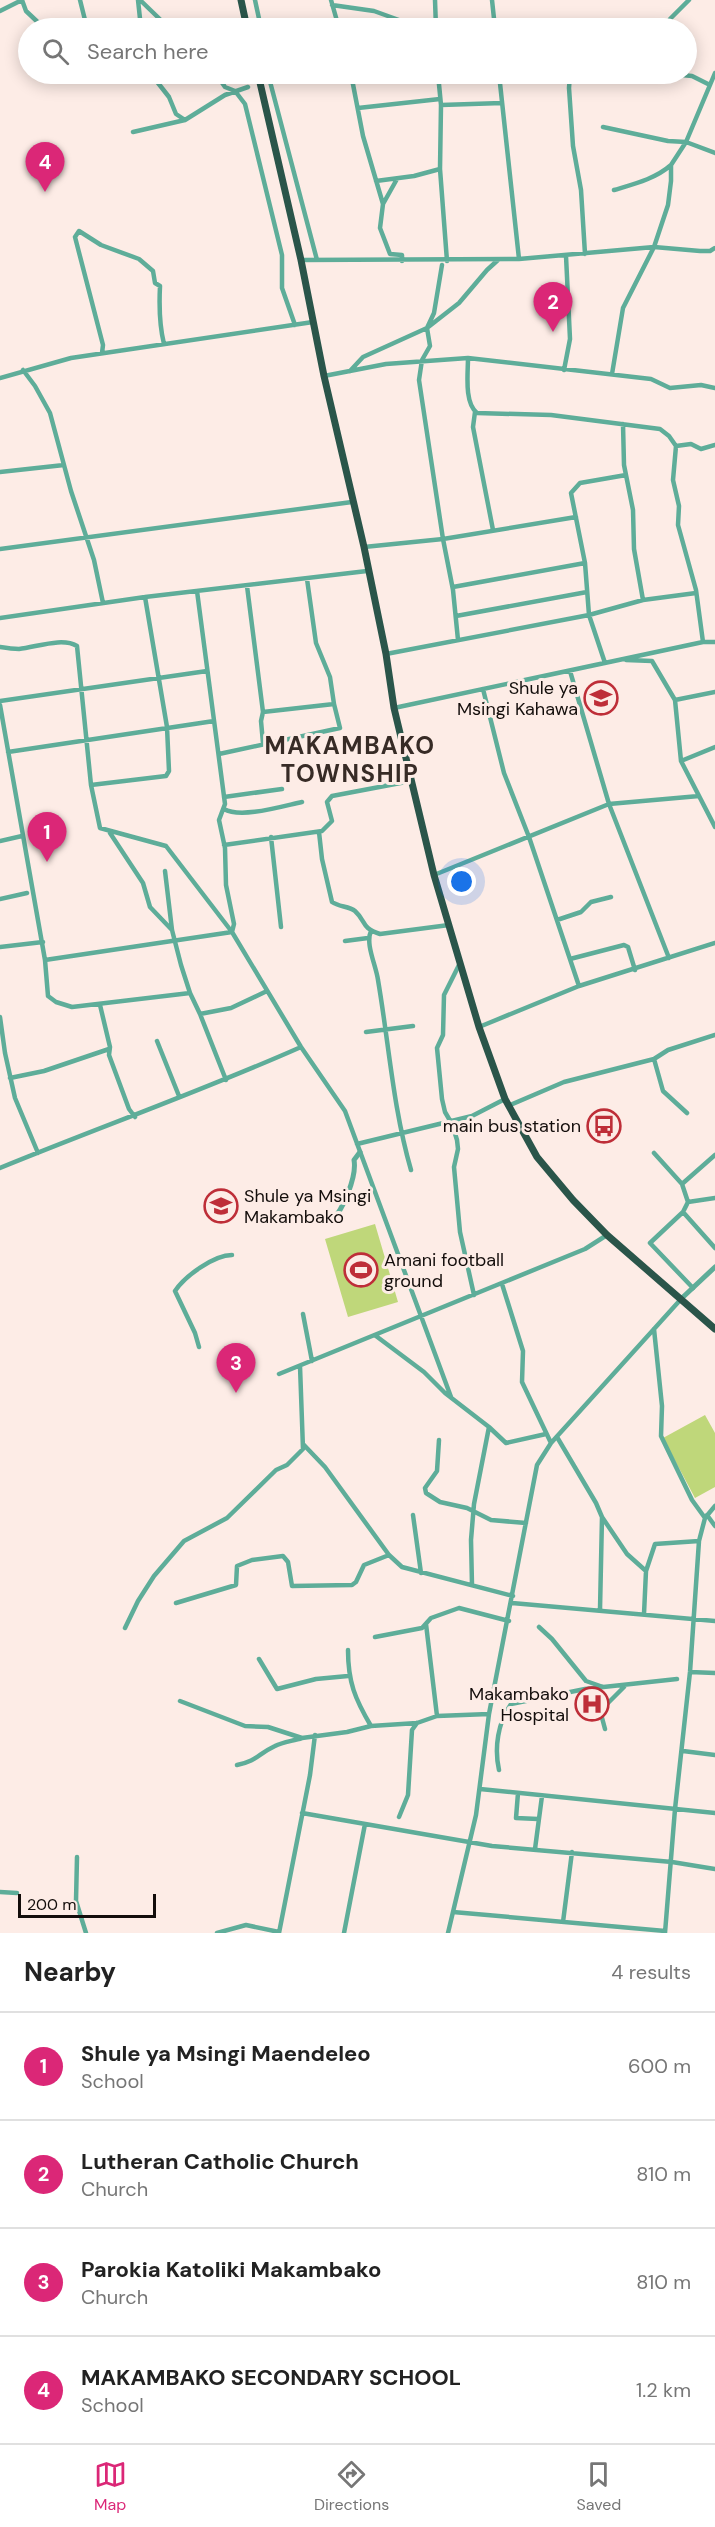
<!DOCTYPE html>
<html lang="en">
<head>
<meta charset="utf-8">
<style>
	:root { --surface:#fff; --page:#f6f6f6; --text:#222; --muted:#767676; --line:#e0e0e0; --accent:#db2777 }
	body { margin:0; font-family:"DM Sans",sans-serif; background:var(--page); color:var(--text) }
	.scale { position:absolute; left:18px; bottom:15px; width:138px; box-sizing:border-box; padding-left:6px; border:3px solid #130d0b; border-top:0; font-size:16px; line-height:21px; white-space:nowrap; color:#130d0b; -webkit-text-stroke:4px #fdece6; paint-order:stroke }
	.you { position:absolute; left:462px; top:882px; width:21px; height:21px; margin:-15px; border:4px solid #fff; border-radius:50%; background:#1a73e8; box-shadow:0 0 0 9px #1a73e833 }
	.badge { display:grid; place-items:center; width:39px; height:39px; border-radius:50%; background:var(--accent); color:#fff; font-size:20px; font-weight:700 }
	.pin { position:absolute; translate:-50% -50px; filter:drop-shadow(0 2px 3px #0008) }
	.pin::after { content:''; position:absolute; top:32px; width:21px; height:18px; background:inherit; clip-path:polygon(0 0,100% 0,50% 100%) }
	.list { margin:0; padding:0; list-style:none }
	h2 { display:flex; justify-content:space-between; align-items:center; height:78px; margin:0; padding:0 24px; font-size:26px }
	h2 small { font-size:20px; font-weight:400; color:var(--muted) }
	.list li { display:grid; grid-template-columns:39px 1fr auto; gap:18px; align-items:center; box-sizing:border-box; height:108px; padding:0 24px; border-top:2px solid var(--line) }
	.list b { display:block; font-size:22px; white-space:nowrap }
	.list p { margin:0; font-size:20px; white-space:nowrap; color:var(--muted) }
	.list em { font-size:20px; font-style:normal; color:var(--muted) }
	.icon { flex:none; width:33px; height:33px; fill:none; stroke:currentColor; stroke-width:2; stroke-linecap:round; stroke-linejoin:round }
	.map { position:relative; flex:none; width:715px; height:1933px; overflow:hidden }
	.search { position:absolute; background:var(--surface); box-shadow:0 3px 15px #0003; left:18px; right:18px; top:18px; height:66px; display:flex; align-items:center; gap:15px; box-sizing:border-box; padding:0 21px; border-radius:33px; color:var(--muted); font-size:22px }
	.sheet { height:510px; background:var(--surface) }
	nav { display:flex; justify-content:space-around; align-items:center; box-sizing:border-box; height:84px; border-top:2px solid var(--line); background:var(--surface); font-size:16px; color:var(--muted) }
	nav a { display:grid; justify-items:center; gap:3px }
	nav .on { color:var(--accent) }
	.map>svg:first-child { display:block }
</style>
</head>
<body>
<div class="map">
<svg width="715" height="1933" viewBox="0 0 715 1933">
	<rect width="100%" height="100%" fill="#fdece6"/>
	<!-- green -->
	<path fill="#bfd77a" d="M375,1224L398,1302L348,1317L325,1239Z
		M705,1415L715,1433V1487L695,1498L663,1438Z"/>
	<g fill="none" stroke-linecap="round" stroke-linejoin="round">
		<!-- minor -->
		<path stroke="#5ead99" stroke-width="4.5" d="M22,0L26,11L44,28
			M80,0L85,20
			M138,0L141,28
			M140,0L169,28
			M255,0L261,28
			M331,0L339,28
			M435,0L436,28
			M492,0L495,28
			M332,5L374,11L421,28
			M0,11L22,0
			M667,28L670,19L689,0
			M151,74L169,97L176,114L185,120
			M216,74L225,87L235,91L245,104L282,255V288L295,325
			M268,74L317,260
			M351,74L363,136L383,204L380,228L390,254L402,255V261
			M438,74L441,105L440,169L447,261
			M499,74L519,259
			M570,74L569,88L573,146L581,190L585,254
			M671,74L692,76L710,85
			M269,78L289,74
			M441,105L502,103
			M358,108L440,99
			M603,127L668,141L686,142L715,153
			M133,132L185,120L225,95L248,87
			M376,181L414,176L440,169
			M614,190C634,184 655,179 671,165
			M383,204L397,179
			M301,260L519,259L654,247L700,251H710L715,248
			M442,265L434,313L427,328L430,346L422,360L419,380L443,539L453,590L458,640
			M102,353L103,345L75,237L79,231L101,245L139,259L153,271L155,283L160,286C159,306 159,324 164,344
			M468,358C468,373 464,403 477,413L551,415L660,429L669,436L676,446L691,444L701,449L715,445
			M23,370L35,386L50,413L71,491L94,560L103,603
			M564,370L570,339L566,256
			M350,371L363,357L427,328L459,303L487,270L498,260
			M612,374L623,308L654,247L668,205L671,181V165L686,142L715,73
			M324,376L386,364L468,358L651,379L670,388L701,385L715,388
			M0,378L71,358L313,322
			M475,412L473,427L493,530
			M623,424L624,465L633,510L634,549L643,600
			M676,446L673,480L679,506L678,525L696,590L703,642H715
			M0,472L64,465
			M364,547L443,539L576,517
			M0,549L352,502
			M247,586L263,712L334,704L330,677L316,643L307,579
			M453,587L585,563
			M197,591L225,804L219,820L225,848L226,885L234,924L232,932
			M456,616L587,592
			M0,618L145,597L367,571
			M0,647C6,648 13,649 19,649C37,647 62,637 77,646L91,785L100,828L166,846L232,932L301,1047L345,1111L451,1397
			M386,654L589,615L643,600L696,593
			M626,660L652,661L675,700L681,761L715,827
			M605,663L589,615L585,563L571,493L580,483L626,475
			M570,671L609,804L669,958
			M483,689L504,773L529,837L579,986
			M675,700L715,692
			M0,701L207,671
			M0,705L45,960L232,932
			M394,708L703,642
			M263,712L261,721L263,743
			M8,752L214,721
			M219,754L340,728L334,704
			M681,761L715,747
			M91,785L166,776L169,771L167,727L145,597
			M224,797L282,789
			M224,809C241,819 283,806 302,802
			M319,832L322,859L332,902C339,907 349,906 355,911C366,921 361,928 380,934L449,925
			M110,833L143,883L150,907L172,930
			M271,837L281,927
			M0,841L22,836
			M224,845L322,831L332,821L327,802L332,796L411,781
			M165,871L172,930L181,965L190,993L200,1014L226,1080
			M434,875L609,804L699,796
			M0,899L27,893
			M557,920L581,912L591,902L611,897
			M371,931C365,944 376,965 378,980C389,1044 393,1108 411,1170
			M345,941L368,938
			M0,947L43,942
			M570,959L624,945L628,947L635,970
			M45,960L48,996L56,1002L72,1007L190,993
			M460,963L444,995L443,1035L437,1048L442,1099L445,1112L452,1124L457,1140L458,1149L454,1167L460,1232L474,1295
			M100,1005L110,1047L109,1055L129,1109L135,1117
			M200,1014L231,1008L267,991
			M0,1017L5,1053L15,1098L38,1153
			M479,1027L579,986L715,943
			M366,1032L413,1026
			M157,1041L179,1096
			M654,1059L668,1050L715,1035
			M10,1078L44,1071L109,1049
			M508,1106L564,1082L654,1059L663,1091L687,1113
			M357,1144L472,1116L505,1099
			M654,1153L682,1184L688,1202L683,1212L650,1243L693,1288
			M0,1168C100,1127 202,1091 301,1047
			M682,1184L715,1155
			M688,1202L715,1198
			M683,1212L715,1248
			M502,1284L523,1351L522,1382L551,1443
			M303,1314L312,1361
			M654,1329L662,1406L661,1436L692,1500L705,1518
			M376,1336L424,1372L445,1393L489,1427L506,1443L546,1434
			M199,1347L195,1333L175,1291C185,1276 214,1255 232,1255
			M279,1374L585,1249L607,1235
			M557,1437L596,1503L602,1517L600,1610
			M439,1440L437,1471L425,1488L426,1493L440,1502L467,1508L491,1520L526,1523
			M303,1444L325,1467L389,1555L402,1567L513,1596
			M413,1515L421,1573
			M707,1515L715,1526
			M602,1517L627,1554L646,1571L644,1614
			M646,1571L655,1544L699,1541
			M472,1585L471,1540L474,1504L489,1427
			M176,1603L236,1585L237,1566L252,1560L283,1556L288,1562L292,1586L352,1585L356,1582L364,1565L389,1555
			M512,1603L715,1621
			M426,1624L437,1716
			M539,1627L552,1639L586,1681L603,1687
			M125,1628L138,1601L154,1576L184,1541L227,1518L276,1470L287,1465L303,1449L300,1366
			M375,1637L422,1628L431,1618L459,1608L509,1621
			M348,1650C348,1682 355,1699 371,1726
			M259,1659L277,1689L316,1679L348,1676
			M690,1672L715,1673
			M180,1701L245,1726L268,1727L302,1738L347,1732L371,1726L417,1723L437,1716L489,1714
			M605,1729L601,1714L604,1707L624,1687
			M683,1751L715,1755
			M237,1765C257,1761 258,1754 275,1746C283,1742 293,1741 302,1738
			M499,1770C494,1748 498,1722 511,1704L585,1689L677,1679
			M480,1789L715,1813
			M518,1793L516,1818L538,1819
			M302,1813L492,1846L672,1862L715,1869
			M399,1817L408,1795L412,1730L417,1723
			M535,1849L542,1796
			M77,1857L76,1901L86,1933
			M0,1892L17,1893
			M453,1912L665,1931
			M563,1922L572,1852
			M217,1933L246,1925L279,1932
			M279,1933L310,1775L315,1735
			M344,1933L365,1824
			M448,1933L476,1815L489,1714L537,1465L551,1443L682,1298
			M665,1933L675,1809L690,1672L699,1541L705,1518L715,1506"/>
		<!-- tertiary -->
		<path stroke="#5ead99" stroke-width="5" d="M331,1221C343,1211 357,1176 354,1160L360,1152
			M682,1298L715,1267"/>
		<!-- trunk -->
		<path stroke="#2a554a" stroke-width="7" d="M241,0L247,28
			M258,74L301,260L324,376L364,547L386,654L394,708L434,875L479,1027L505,1099L537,1157L573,1200L607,1235L715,1329"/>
	</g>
	<!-- icons -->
	<defs>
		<symbol id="school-ring" viewBox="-11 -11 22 22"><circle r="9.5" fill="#fdece6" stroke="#be2e38" stroke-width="1.5"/><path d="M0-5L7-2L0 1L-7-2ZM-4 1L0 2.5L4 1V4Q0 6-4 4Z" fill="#be2e38"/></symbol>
		<symbol id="bus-ring" viewBox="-11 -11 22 22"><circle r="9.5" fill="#fdece6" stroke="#be2e38" stroke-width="1.5"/><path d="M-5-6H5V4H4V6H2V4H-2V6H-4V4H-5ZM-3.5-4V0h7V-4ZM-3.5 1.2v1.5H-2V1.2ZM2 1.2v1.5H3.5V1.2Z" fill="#be2e38"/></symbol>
		<symbol id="stadium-ring" viewBox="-11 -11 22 22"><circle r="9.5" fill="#fdece6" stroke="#be2e38" stroke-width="1.5"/><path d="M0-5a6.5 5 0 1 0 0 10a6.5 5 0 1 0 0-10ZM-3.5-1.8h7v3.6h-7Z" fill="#be2e38"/></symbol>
		<symbol id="hospital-ring" viewBox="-11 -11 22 22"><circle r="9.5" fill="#fdece6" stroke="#be2e38" stroke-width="1.5"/><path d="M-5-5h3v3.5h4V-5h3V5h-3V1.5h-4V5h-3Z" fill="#be2e38"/></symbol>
	</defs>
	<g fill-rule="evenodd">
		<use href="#school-ring" x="582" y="679" width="38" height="38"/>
		<use href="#bus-ring" x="585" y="1107" width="38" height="38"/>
		<use href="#school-ring" x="202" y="1187" width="38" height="38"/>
		<use href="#stadium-ring" x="342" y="1251" width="38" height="38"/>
		<use href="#hospital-ring" x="573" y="1685" width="38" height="38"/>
	</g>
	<g text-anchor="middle" stroke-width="6" stroke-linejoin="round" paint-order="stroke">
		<!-- poi labels -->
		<g font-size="18" fill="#130d0b" stroke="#fdece6" text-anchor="end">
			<text x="578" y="694">Shule ya<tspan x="578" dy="21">Msingi Kahawa</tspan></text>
			<text x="581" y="1132">main bus station</text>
			<text x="244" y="1202" text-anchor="start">Shule ya Msingi<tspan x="244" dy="21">Makambako</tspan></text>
			<text x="384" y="1266" text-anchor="start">Amani football<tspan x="384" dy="21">ground</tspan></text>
			<text x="569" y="1700">Makambako<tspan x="569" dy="21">Hospital</tspan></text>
		</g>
		<!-- district labels -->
		<g font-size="24" font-weight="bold" letter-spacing="1.5" fill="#372b26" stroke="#fdece6">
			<text x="350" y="754">MAKAMBAKO<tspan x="350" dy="28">TOWNSHIP</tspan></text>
		</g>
	</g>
</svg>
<div class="scale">200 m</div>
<div class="you"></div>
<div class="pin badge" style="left:47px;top:862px">1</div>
<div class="pin badge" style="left:553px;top:332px">2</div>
<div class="pin badge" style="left:236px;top:1393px">3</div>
<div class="pin badge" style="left:45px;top:192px">4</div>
<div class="search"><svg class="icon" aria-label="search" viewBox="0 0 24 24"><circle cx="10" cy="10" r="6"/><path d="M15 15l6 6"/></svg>Search here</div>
</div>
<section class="sheet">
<h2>Nearby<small>4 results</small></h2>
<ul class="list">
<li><span class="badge">1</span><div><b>Shule ya Msingi Maendeleo</b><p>School</p></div><em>600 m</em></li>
<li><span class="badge">2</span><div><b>Lutheran Catholic Church</b><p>Church</p></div><em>810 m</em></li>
<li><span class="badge">3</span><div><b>Parokia Katoliki Makambako</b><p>Church</p></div><em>810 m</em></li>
<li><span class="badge">4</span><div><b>MAKAMBAKO SECONDARY SCHOOL</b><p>School</p></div><em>1.2 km</em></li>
</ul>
</section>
<nav>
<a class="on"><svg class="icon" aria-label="map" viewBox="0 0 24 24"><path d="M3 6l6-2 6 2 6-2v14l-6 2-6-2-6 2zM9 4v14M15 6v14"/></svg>Map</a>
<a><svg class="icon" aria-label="directions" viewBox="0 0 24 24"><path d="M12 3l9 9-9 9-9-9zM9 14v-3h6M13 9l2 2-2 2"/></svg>Directions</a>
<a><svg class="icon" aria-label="saved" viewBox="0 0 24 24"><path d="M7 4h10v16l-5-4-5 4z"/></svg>Saved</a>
</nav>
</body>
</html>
